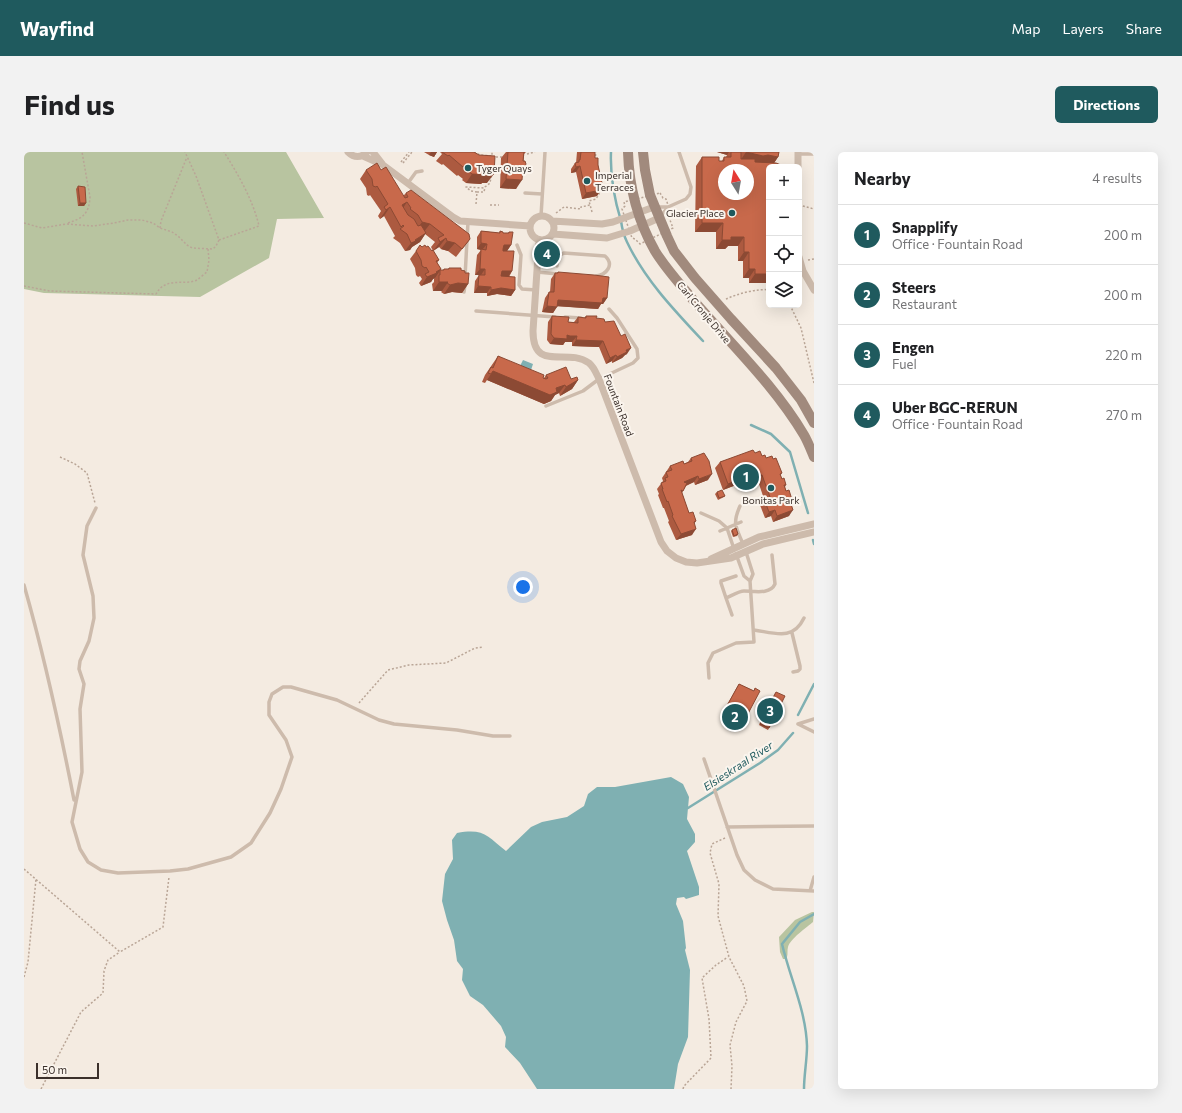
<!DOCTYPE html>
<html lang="en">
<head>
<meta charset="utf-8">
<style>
	:root { --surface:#fff; --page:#f2f2f2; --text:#202124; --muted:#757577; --line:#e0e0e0; --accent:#1f5a5e }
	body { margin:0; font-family:Commissioner,sans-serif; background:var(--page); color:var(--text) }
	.controls { position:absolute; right:12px; top:12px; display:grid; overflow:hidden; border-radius:6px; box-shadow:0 4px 16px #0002 }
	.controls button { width:36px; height:36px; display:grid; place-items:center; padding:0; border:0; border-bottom:1px solid var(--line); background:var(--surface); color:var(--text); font:20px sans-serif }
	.compass { position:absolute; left:694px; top:12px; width:36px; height:36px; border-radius:50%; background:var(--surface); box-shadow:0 4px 16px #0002; rotate:349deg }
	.scale { position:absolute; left:12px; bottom:10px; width:63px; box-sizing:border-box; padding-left:4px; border:2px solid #3b302b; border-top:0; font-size:11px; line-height:14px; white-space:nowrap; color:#3b302b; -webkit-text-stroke:3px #fbf5ee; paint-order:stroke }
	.you { position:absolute; left:499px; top:435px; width:14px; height:14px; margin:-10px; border:3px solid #fff; border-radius:50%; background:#1a73e8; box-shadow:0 0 0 6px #1a73e833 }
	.badge { display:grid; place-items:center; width:26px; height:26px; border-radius:50%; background:var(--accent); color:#fff; font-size:13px; font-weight:700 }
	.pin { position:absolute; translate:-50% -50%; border:2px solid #fff; box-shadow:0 1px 4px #0006 }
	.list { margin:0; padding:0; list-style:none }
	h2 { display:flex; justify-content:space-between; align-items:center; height:52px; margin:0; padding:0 16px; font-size:17px }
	h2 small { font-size:13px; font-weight:400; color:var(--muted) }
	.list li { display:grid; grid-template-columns:26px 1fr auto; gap:12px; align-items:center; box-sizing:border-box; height:60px; padding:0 16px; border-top:1px solid var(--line) }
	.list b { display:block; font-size:15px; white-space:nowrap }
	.list p { margin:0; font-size:13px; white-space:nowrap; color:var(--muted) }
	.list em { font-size:13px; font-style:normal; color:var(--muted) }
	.icon { flex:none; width:22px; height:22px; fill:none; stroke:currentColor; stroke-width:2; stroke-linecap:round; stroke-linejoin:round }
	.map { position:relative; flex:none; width:790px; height:937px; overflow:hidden; border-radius:6px }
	header { display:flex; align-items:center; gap:24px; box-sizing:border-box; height:56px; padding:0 20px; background:var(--accent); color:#fff }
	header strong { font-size:19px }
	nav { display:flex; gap:22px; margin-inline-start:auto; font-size:14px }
	.intro { display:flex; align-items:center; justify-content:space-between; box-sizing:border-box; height:96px; padding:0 24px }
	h1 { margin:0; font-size:28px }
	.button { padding:10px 18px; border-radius:6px; background:var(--accent); color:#fff; font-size:14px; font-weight:700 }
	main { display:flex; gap:24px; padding:0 24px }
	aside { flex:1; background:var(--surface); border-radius:6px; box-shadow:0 4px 16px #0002 }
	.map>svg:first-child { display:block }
</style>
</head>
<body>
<header>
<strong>Wayfind</strong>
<nav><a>Map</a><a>Layers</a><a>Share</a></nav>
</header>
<div class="intro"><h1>Find us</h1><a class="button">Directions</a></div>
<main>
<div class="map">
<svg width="790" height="937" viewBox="0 0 790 937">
	<rect width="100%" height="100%" fill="#f4ebe1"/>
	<!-- green -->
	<path fill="#b8c4a0" d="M0,0H262L300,66L253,67L245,106L176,145L20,141L0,137Z
		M788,760H790L789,770C783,775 766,787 764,795C763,798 764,802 763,805L762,807H759L756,800L755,785L771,768Z"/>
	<!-- water -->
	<path fill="#7fb0b2" d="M499,208L509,212L507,218L496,214Z
		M647,625L659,632L665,645L663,667L671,682V690L663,699L675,735V743L662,747L660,745L653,746L652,752L659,769L662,796L661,798L666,818L664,885L654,912L650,937H513L496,911L481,895L482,885L477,874L459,853L446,844L438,828L439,817L433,809L430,788L423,768L418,749L421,722L429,707L428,688L433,681C460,676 463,684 482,699L507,675L518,670L543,665L560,654L564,642L573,635H591Z"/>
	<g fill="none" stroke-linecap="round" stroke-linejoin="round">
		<!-- stream -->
		<path stroke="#7fb0b2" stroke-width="2.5" d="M587,0C586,24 590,46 597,69C598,76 600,84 603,90C621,128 651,159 679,189
			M727,273L747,282L766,300L784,361
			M789,388L790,392
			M774,563L790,532
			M664,656L736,611L754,598L769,581
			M780,937C780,923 783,908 783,894C782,859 766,826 758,792L776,770L790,762"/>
		<!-- path -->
		<path stroke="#b9a596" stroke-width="1.5" stroke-dasharray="2 2" stroke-linecap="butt" d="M450,0L456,3L468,4V0
			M503,2L511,0
			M468,5H479
			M571,8L572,0
			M377,10L385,0
			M379,11L388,0
			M453,40L447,39L442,35L460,36
			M636,41L639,46L642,47L648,65L646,68L649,76L616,92L611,87L608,86L598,57L601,54L600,50Z
			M452,52L453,40H460L461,35L466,31L467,25
			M466,53H475
			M775,53L790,57
			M568,60L565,49L572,47L575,42V39
			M532,61L540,55L557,57V55L566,53
			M0,71L18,76L42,72L69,74L90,71L104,68H118L129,71L136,76L148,80L154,84L163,93L168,96L189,97L192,94L195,88L172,24L161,0
			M44,71C59,66 65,62 66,45L58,0
			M136,76L137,69L163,5
			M195,88L235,74C229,48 214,22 200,0
			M784,108L790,107
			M0,134L26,139L132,142C142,124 160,134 173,128C176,126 180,122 183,120L185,108L184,97
			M702,147C713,142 734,136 745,138
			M766,153L777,176L790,231
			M36,305L51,312L63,321L71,351
			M335,551L364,518L385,513L422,511L451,496L459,495
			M701,686L688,692L686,701L695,732L694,764L705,805L720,834L723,849L712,870L706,893L708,914L707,937
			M0,717L96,800L139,775L145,725
			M0,825L4,810L12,727
			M17,937L57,860L79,841L80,819L84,808L96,800
			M659,937L660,934L687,906L685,867L678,826L692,813L704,805"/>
		<!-- service -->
		<path stroke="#cdbbac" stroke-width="3.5" d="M774,2H790
			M384,31L392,20L398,19
			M501,41L518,42
			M633,55H644L662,47L666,42L667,35L655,0
			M517,64L521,0
			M636,65L644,55
			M493,93L497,103L495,133L498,137L512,138
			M533,114C533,108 533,103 540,101L581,104C591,113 582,123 572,124
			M513,120L534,122
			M441,125L444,70
			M440,140L441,133
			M452,159L531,165
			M541,165L557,166
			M522,254L559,239L575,227L609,211L614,206L613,197L593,166L585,157
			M716,354C708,372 712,375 719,392
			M72,356L63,374L59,403L69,444L70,466L65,489L56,509L55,517L60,532L56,557L58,620L48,670L56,697L64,710L77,718L94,721L146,719L164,717L207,705L227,691L246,661L257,637L268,605L262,588L245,563V550L248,542L259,535H267L313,548L355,568L370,572L433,578L469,584H486
			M677,361L695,369L703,376L710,397
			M696,379L717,370
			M712,402L720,424L726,429
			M712,424L697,429V431L702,446C707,444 715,439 720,439C730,439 746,443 751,432L748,403
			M0,433C20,503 36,576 50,648
			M702,446L708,463
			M730,478C751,481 769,489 780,466
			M768,481L776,514V517L774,519L769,520
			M685,526L684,511L689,501L712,491L730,490L726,429L729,422L722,400
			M774,572L790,580
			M774,572L790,567
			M680,607L713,703L720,718L731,728L749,737L790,739
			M703,675L790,674
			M786,739L790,725"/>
		<!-- minor -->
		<path stroke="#cdbbac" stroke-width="7" d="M324,0C330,6 337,6 343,0
			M349,0L359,13L429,65L436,69L506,74
			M339,4L357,12
			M774,15V0
			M506 76a12 12 0 1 1 24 0a12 12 0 1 1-24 0Z
			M528,69L578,72L589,70L630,55
			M529,82L583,86L606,79L635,66
			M515,88L509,179C509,221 543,195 565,211C570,215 572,221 575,227L637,390L643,399L652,406L662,410L673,411L707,406L739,392L790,380
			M775,105L779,119L790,138
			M687,407L735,385L790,372"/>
		<!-- secondary -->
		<path stroke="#a18a7d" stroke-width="10" d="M604,0C605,34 614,69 631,99C642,117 657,133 670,149C707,192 751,234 780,283C784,290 787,298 790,305
			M619,0L621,18L626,43L643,84L650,99L671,126L707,167L752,216L777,248L790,271"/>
	</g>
	<!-- wall -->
	<path fill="#ac5a40" d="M400,0H413L410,5L405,3Z
		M416,0H450L463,31H458L457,32L442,31L438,28L439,27L434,23L433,24L419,12L418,13L412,9L418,2Z
		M482,0H502L500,2L499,18L492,37L476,36L477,6Z
		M553,0H571V6L574,13L578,31L576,34L573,44L558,47L552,20L547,21V17L551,11H552Z
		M693,0H755L754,5L750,11L745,131H725V126H719V109H714V94H704L701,97H692V80H671L672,14L678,5L695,9H698L700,5H702L703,3Z
		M342,18H357L379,44L382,41L446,87L432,105L424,99L417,97L415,95L409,99L407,95L411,90L401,82L396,90L388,95L386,98L381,99L376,91L369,86L371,84L360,64L356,67L354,64L357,59L346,43L345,44L343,43L342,36L336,27Z
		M54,34L62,51L60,54H54L52,37Z
		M457,79L475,81L476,79L479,81H484L485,80L487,93L483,99L488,119L485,125L491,138L487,144L473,142L463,144V141H450L451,129L455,123H451L453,103L457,98L453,97V85Z
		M398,95H402L415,108L413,111L417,117L411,126L409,127L407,130L397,134L395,131L398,127L396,124L394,125L392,123L391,116L386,107L392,99Z
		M425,116L437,118L441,121L444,132L438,141L428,140L420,142L417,140L418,139H409L408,132L410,130V127L416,118H419L420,117H424Z
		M534,120L583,146L579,152H577L574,157L533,154L529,161L518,160L521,146L525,140H526L527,127L531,121H533Z
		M528,164L544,170H550L554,165L560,166L562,164L572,166L581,170L603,202L601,203L598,206L588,211V209L582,212L575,195L548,194V190H541L539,193L526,192L523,188L524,170Z
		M474,204L520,226L522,223L554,228L548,237L536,244L535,241L531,243L527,249L520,252L463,228L461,231L458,230L461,223Z
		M731,301L738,304L742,306L749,307L758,321L756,324L762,333L761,335L762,339L769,351L768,354L765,364L749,370L747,364L741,366L736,353L740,347L734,329H728L725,325L716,328L712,333L699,338L691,316L696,310Z
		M667,306L684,328L671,333L670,330L662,334L658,341L665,361L672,369L670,372L668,383L652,388L644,370L645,369L640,356H639L634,343L635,342L633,337L639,329L638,326L646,314L660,312L664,310Z
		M693,340L701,344L700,345L694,348L691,342Z
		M708,378L714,382L713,384L709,385L707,379Z
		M715,532L730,539L731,536L718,573L715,578L711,576L712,573L701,568L702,566L697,564L712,537Z
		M751,541L745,576L744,578L735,573Z"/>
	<!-- shaded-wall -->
	<path fill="#8c4a34" d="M407,0H413L410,5L405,3Z
		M693,0H705L703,3Z
		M722,0L744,3L754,5L748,14L716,9Z
		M556,14L552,20L547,21L552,15Z
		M448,22H470L463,31H458L457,32L442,31Z
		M482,27L498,28L492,37L476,36Z
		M577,38L573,44L558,47L562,41Z
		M383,50L377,59L378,53Z
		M56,51H62L60,54H54Z
		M366,55L360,64L356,67L362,58Z
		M398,70L406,72L399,81L392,79Z
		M678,71H699L692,80H671Z
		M402,81L396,90L388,95L386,98L381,99L387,91Z
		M707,85H720L714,94H704L701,97H692L698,88Z
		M422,86L415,95L409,99L416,90Z
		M423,89L431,91L424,99L417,97Z
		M457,91L463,92L458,98L453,97Z
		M480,93H487L483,99H475Z
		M720,100H725L719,109H714Z
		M417,117L411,126L409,127L407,130L397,134L403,125Z
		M456,117H461L457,123H451Z
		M725,117H731L725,126H719Z
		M478,119H488L484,125H474Z
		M731,122H745V131H725Z
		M415,130H424L418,139H409Z
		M434,131L444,132L438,141L428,140L420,142L426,133Z
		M454,134L467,135L463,141H450Z
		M477,136L491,138L487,144L473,142L463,144L467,138Z
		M579,146H583L579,152H577L574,157L530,154L534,148Z
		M523,154L533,155L529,161L518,160Z
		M543,183L553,184L548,190H541L539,193L526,192L530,186Z
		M552,188L579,189L575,195L548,194Z
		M607,196L603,202L601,203L598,206L588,211L593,205L602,198Z
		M592,203L588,209L582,212L586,206Z
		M469,219L532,236L541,233L535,241L531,243L527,249L520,252L463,228Z
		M554,228L548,237L536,244L542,235Z
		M729,319L725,325L716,328L712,333L699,338L704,332L715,324Z
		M688,322L684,328L671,333L675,327Z
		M732,323H738L734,329H728Z
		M674,324L670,330L656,336L660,330Z
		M751,358L747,364L741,366L745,360Z
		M769,358L765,364L749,370L753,364Z
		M672,377L668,383L652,388L657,382Z"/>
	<!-- building -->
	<path fill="#c8694b" stroke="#8c4a34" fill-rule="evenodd" d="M418,0H450L455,3L471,4L470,22H463V23L448,22L444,19L445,18L440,14L439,15L425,3L424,4Z
		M484,0H500L499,9H501L502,12L500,16H499L498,28L482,27Z
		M557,0H571V6H574V13L578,31L575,32L577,38L562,41L556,14L552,15L551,11L555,10V8H556Z
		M707,0H717V7H731V10L752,11L757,13L758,15H745V122H731V117H725V100H720V85H707V88H698L699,71H678V5H695V9H700V5H707ZM700,18H724V42H700Z
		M722,0H755L754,5L744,3L739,4Z
		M353,11L357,18L362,15L381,46L384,45L382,41L387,38L445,82L446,87L438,97L431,91L423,89L422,86L416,90L414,86L420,83L406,72L398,70L394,63L386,57L387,56L383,50L378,53L384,63L390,67L394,74L397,73L402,81L391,88L392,89L387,91L383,82L376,77L380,74L379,73L377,75L366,55L362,58L360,55L364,52L353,34L352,35L349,34L348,27L342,18Z
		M54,34L61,35L62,51H56Z
		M457,79L476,81V79L479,80V81H485V80H489L487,93H480L479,97V99H490L488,119H478L477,124L491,125V138L477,136L467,138V135L454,134L455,123H461V117H456L457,97L462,98L463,92L457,91Z
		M396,93L398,95L401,93L402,95L404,94L408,99L409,98L415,108L412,109L417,117L412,120L413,121L403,125L401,122L405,120L402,115L401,116L398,114L397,108L392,99Z
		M425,116H437V118L441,119V121H445L444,132L434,131L426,133L423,131L424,130H415V123H416V118H420V117H425Z
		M534,120L570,123L585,125L583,146H579L578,151L534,148L533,155L523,154L525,140H530L531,121H534Z
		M528,164L545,165L544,170L554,171V165L562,166V164H573L572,166L580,167L581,170L590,169L597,184L601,182L607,196L602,198L603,200L593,205L592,203L586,206L579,189L552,188L553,184H546L543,183V187L530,186L527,182Z
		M474,204L520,223L519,226L522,227L524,226L522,223L542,215L547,227L553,225L554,228L542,235L541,233L532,236L533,240L526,243L469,219L467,222L464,221L467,215L469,216Z
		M729,298L731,301L736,299L738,304L741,303L742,306L748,304L749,307L752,306L758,321L756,322L758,327L760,326L762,333H760L762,339L765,338L769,351L767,352L769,358L753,364L751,358L745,360L740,347L746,345L738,323H732L729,319L715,324L717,327L704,332L696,310Z
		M680,301L685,309L688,322L675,327L674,324L660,330L663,331L659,339L657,338L665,361L669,360L672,369L670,370L672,377L657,382L648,364L649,363L644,349L643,350L638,337H639L637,331L642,329L641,326L644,325L642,320L648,318L646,314L659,309L660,312L668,309L667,306Z
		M698,338L701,344L695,346L693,340Z
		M712,376L714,382L710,384L708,378Z
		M715,532L730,539L731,536L736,539L718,573L714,571L715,569L704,563L705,561L700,559Z
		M752,540L761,544L745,576L736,572Z"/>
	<!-- markers -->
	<g fill="#1f5a5e" stroke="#fbf5ee" stroke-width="1.5">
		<circle cx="444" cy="16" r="4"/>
		<circle cx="563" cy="29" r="4"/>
		<circle cx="708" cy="61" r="4"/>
		<circle cx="747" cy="336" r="4"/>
	</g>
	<g text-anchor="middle" stroke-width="4" stroke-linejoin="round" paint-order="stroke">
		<!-- poi labels -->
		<g font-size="10" fill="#3b302b" stroke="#fbf5ee" text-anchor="start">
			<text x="452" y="20">Tyger Quays</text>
			<text x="571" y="27">Imperial<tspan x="571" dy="12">Terraces</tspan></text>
			<text x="700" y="65" text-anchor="end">Glacier Place</text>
			<text x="747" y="352" text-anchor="middle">Bonitas Park</text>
		</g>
		<!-- street labels -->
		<g font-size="10" fill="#3b302b" stroke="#fbf5ee">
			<text transform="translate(680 160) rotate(50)" y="4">Carl Cronje Drive</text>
			<text transform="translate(595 253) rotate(69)" y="4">Fountain Road</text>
		</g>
		<!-- water labels -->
		<g font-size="11" font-style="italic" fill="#1f5a5e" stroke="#fbf5ee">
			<text transform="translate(714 614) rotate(-33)" y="4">Elsieskraal River</text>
		</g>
	</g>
</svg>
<div class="controls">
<button>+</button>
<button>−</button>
<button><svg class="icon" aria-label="locate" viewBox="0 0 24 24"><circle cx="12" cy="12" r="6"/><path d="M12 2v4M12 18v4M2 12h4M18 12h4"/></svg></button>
<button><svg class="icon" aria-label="layers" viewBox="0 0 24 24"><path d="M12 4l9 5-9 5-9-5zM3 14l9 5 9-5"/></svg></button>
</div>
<svg class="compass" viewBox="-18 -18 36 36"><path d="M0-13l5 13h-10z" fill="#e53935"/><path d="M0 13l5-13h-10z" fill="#757577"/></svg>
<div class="scale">50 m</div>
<div class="you"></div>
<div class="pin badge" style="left:722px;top:325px">1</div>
<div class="pin badge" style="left:711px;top:565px">2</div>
<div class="pin badge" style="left:746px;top:559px">3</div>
<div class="pin badge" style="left:523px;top:102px">4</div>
</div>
<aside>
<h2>Nearby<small>4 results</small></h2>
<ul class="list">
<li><span class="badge">1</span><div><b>Snapplify</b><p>Office · Fountain Road</p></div><em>200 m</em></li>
<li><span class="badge">2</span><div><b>Steers</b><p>Restaurant</p></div><em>200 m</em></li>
<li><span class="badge">3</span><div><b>Engen</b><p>Fuel</p></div><em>220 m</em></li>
<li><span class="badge">4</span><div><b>Uber BGC-RERUN</b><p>Office · Fountain Road</p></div><em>270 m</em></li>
</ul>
</aside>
</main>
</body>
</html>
